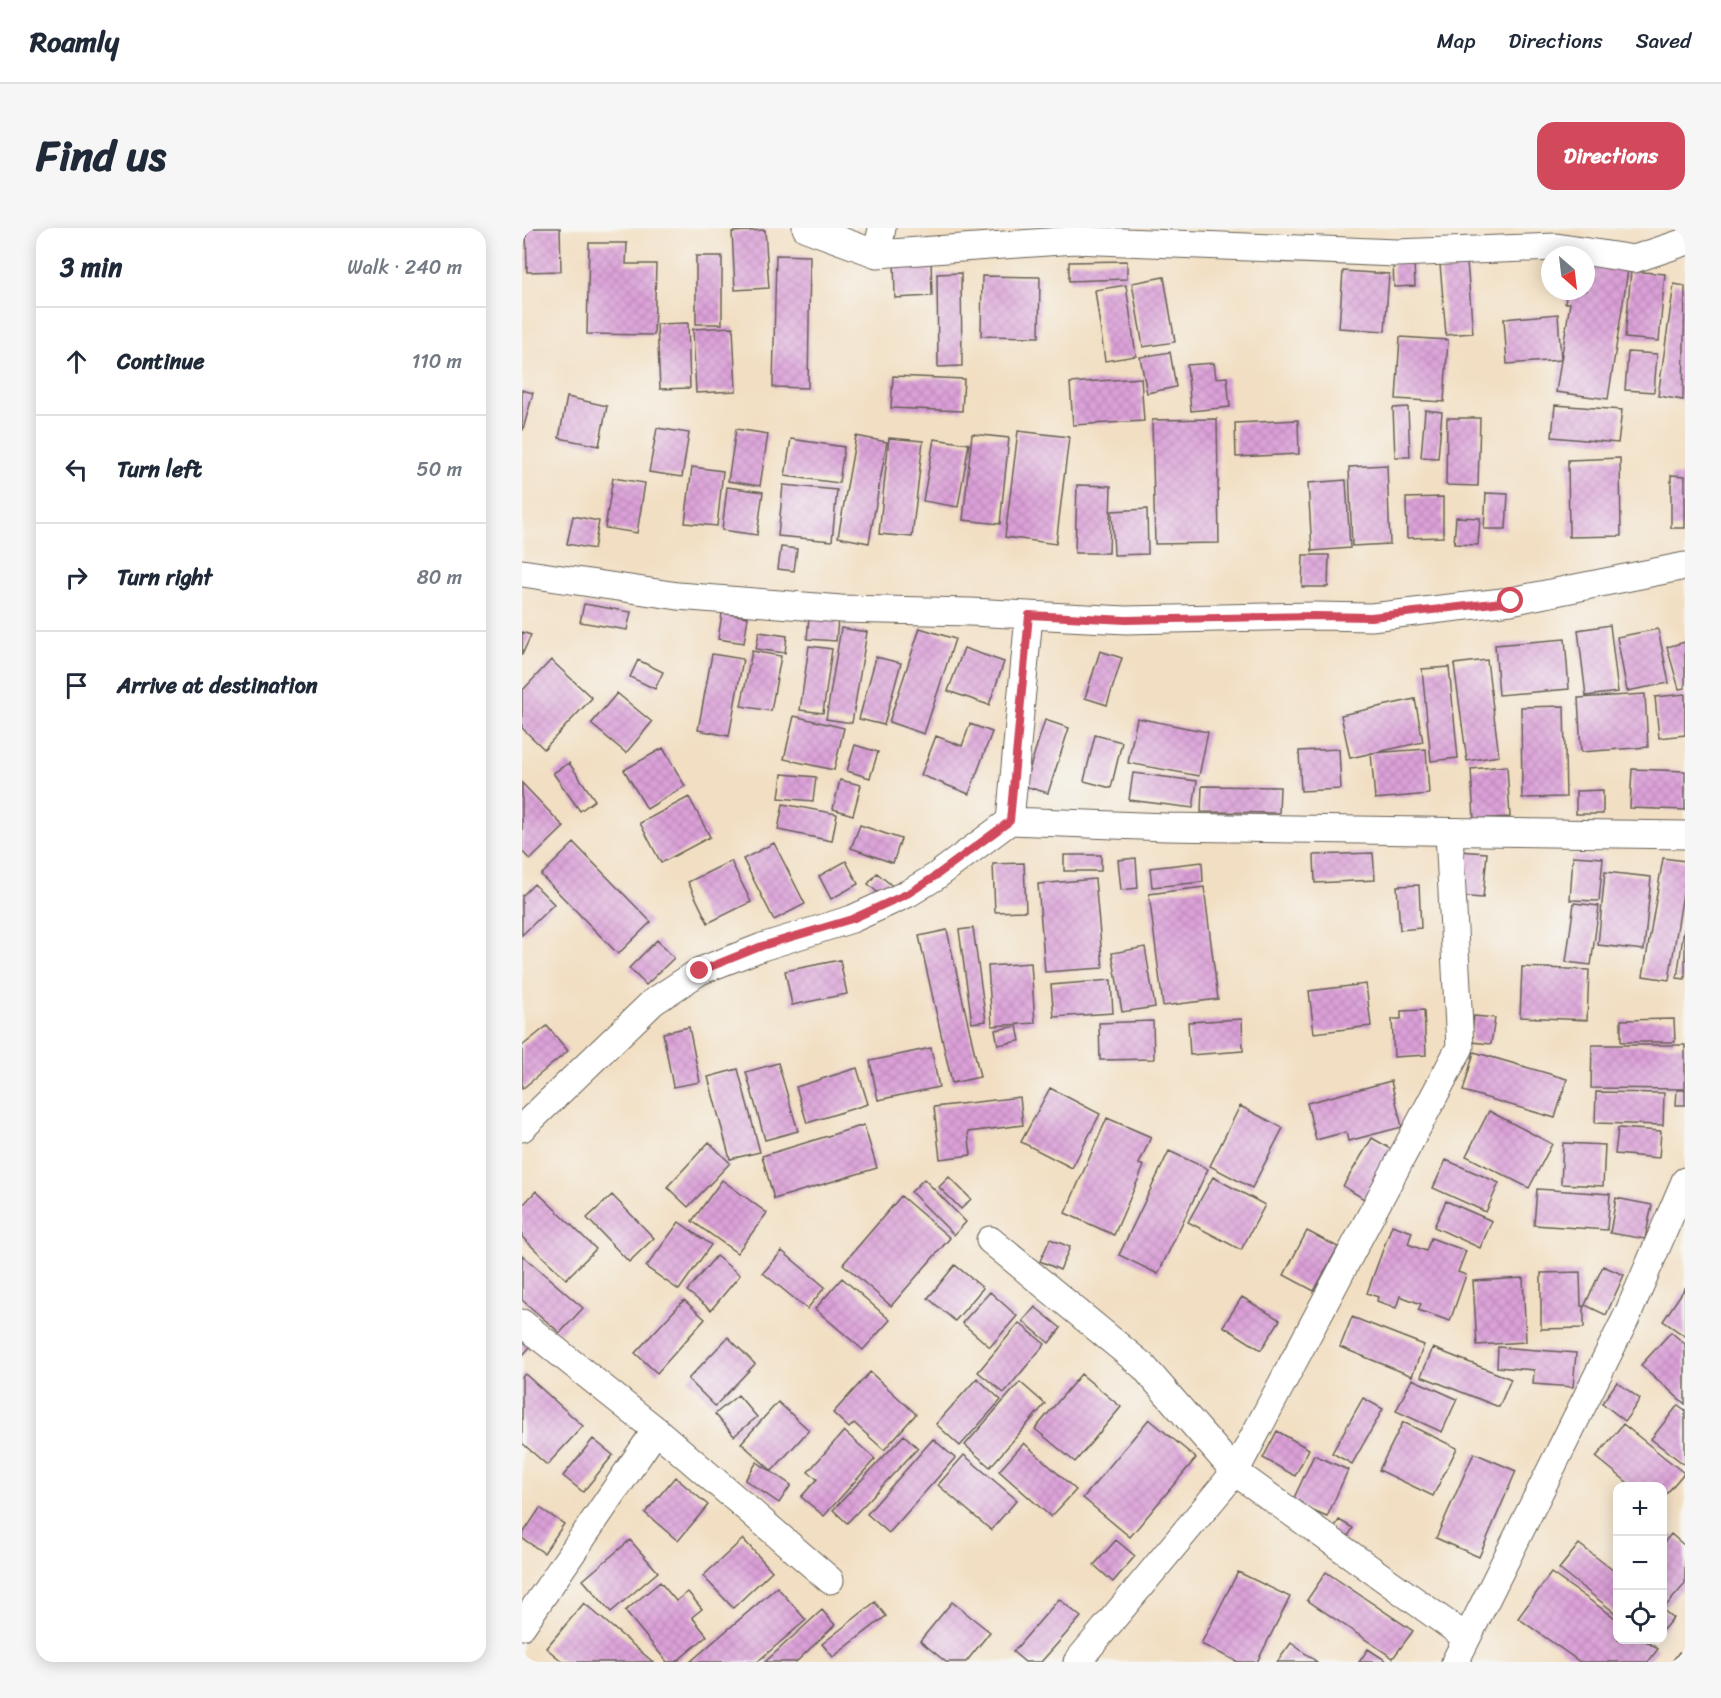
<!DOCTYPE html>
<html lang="en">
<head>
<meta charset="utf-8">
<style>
	:root { --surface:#fff; --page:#f6f6f7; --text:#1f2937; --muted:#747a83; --line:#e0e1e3; --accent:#d1495b }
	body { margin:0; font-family:Sriracha,sans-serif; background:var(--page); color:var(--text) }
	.controls { position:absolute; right:18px; bottom:18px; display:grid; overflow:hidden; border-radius:12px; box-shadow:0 3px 15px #0003 }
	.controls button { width:54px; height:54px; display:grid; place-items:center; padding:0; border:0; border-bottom:2px solid var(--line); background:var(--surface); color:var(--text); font:30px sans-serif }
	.compass { position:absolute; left:1019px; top:18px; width:54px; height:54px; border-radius:50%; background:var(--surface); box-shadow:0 3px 15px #0003; rotate:152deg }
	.stop { position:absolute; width:18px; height:18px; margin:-14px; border:4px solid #d1495b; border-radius:50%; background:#fff }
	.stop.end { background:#d1495b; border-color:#fff; box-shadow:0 2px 6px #0008 }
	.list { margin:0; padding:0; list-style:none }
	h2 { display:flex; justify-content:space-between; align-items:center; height:78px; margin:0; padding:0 24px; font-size:26px }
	h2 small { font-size:20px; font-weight:400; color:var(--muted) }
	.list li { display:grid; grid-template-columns:39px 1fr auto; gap:18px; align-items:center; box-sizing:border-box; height:108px; padding:0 24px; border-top:2px solid var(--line) }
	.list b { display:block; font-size:22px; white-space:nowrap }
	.list em { font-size:20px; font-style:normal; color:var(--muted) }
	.icon { flex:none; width:33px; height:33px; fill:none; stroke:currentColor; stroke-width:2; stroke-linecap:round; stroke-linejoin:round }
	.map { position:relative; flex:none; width:1163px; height:1434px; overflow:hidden; border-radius:18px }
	header { display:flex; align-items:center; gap:36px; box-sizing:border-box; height:84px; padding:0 30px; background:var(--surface); border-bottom:2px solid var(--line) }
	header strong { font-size:28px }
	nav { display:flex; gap:33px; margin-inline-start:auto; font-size:21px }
	.intro { display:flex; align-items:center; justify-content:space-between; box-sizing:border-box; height:144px; padding:0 36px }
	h1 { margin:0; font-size:42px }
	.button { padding:15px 27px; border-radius:18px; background:var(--accent); color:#fff; font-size:21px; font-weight:700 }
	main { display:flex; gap:36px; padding:0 36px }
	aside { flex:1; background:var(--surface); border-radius:18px; box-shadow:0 3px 15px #0003 }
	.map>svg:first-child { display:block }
</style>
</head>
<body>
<header>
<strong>Roamly</strong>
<nav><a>Map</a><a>Directions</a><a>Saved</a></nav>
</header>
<div class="intro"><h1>Find us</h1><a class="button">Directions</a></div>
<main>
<aside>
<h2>3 min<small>Walk · 240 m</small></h2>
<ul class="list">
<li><svg class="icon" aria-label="ahead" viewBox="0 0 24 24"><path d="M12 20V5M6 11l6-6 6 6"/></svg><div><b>Continue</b></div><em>110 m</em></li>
<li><svg class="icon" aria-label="left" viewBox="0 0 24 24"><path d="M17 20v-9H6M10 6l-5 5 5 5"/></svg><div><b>Turn left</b></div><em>50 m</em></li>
<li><svg class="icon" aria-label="right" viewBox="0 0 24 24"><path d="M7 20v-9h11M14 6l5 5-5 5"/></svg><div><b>Turn right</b></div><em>80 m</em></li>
<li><svg class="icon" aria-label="arrive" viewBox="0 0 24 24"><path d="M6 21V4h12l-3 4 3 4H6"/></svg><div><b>Arrive at destination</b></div></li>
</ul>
</aside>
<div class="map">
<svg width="1163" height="1434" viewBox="0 0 1163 1434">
	<defs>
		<pattern id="building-cross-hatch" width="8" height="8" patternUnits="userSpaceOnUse" patternTransform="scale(1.5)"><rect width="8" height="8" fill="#dba0d8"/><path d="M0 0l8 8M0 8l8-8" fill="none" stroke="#bb89b9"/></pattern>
	</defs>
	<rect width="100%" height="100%" fill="#f6f6f2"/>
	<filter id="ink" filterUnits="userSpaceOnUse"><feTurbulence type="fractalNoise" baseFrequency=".0167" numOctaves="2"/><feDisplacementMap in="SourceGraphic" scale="12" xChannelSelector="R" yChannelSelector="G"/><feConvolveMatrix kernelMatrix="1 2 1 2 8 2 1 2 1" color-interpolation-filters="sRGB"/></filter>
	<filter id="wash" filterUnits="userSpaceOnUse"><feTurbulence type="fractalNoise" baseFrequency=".008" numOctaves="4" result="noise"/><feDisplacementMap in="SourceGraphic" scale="24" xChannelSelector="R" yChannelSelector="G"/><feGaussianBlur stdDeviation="1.35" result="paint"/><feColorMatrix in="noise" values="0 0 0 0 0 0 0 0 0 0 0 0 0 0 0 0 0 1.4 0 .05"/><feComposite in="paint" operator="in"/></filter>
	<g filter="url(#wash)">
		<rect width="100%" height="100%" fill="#f2dfc3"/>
		<g id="blocks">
			<!-- building -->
			<path fill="url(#building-cross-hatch)" d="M4,0H38L39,43L5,44Z
				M243,2L247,60L213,62L210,4Z
				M67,15H105L104,36H134L132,107L65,106Z
				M254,27L288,28L286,160L251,159Z
				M174,28H200V96H174Z
				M409,30L410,68L373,70L372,31Z
				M605,33V51L547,53V34Z
				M892,34L893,58L872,59L871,35Z
				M945,34L951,105L924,107L918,36Z
				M1064,35L1106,42L1086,171L1034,164L1048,75H1043L1045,63H1064Z
				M821,43L867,46L863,103L817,100Z
				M1109,43L1143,46L1137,113L1103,110Z
				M439,45L440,138L416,139L415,46Z
				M460,48L518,49L517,109L459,108Z
				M642,49L653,114L621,119L610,55Z
				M1152,56L1163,58L1161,172L1136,168Z
				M604,57L614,128L583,133L573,62Z
				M1036,86L1039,132L985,136L982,91Z
				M166,95L168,160L138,161L135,96Z
				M211,99L214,163L174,165L171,101Z
				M878,109L926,112L922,174L874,171Z
				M648,124L654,159L625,165L618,129Z
				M1106,124L1135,126L1132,164L1103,162Z
				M692,135L694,150L705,149L708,179L669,183L665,137Z
				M371,148L442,151L440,183L369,180Z
				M619,150L622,193L551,197L548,155Z
				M0,162L11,165L1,202H0Z
				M45,169L85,178L77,218L37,210Z
				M1033,177L1100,182L1096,215L1030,209Z
				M886,179L888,229H873L871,180Z
				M903,182L920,184L916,230L899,229Z
				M925,190H958L956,258L924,257Z
				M695,191L697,315L633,316L630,192Z
				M776,192L777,226L714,229L713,195Z
				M135,200L167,205L160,249L127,244Z
				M214,201L246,206L238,258L206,253Z
				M496,203L547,209L534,316L483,309Z
				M450,206L487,210L478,296L441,292Z
				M334,208L365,214L347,315L316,309Z
				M367,210L401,213L390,309L357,306Z
				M269,211L322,219L317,255L263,248Z
				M412,211L447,216L436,279L401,273Z
				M1098,230L1099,308L1047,309L1046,232Z
				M865,237L868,316L830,318L827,239Z
				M170,239L201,243L195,298L163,295Z
				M1149,247L1163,248V300H1149Z
				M91,250L123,255L115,305L83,300Z
				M824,252L828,320L790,323L786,255Z
				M261,257L315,262L310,313L256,308Z
				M555,257L589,258L587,325H553Z
				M205,259L241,264L235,307L200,302Z
				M964,265L986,266L984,301H962Z
				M921,269V309L885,310L884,270Z
				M625,281L626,326L592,327L590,283Z
				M51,288L77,293L72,321L45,316Z
				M934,289L958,290L956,317L932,316Z
				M259,319L275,321L272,343L256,341Z
				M781,327H807L806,359H780Z
				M62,376L109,384L105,402L58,394Z
				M200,385L226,389L222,415L196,411Z
				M287,389L316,391L314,413L285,411Z
				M1088,397L1096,464L1064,468L1056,402Z
				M319,400L345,404L330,495L304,491Z
				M398,400L433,411L402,506L367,494Z
				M1136,401L1147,455L1105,463L1095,409Z
				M0,404L9,407L0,427Z
				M237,404L265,408L263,425L234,421Z
				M1043,411L1047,461L977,467L973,417Z
				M1163,414V460L1157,461L1145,419Z
				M287,418L310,421L301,485L278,482Z
				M442,420L482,434L467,477L426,463Z
				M230,423L259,428L249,483L219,478Z
				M578,423L600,430L585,477L563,470Z
				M190,426L221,431L207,508L176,502Z
				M354,429L379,435L362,497L337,491Z
				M29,432L70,470L22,521L0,500V463Z
				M116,432L141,444L133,461L108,449Z
				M965,432L977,528L945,533L932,436Z
				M927,439L936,530L909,533L900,441Z
				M95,465L130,494L104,525L69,496Z
				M1123,466L1126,519L1059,524L1056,470Z
				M1163,466V507L1137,510L1133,469Z
				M893,471L901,514L828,530L819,487Z
				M1042,478L1044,569L1000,570L999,479Z
				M272,488L322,500L312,542L262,531Z
				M615,490L686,504L677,548L606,535Z
				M523,492L547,500L526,565L502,558Z
				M448,496L470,504L447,566L399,547L414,508L440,518Z
				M573,507L600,514L589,560L562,553Z
				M333,517L356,524L348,550L325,543Z
				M141,520L163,558L125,581L102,542Z
				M817,521L819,561L779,563L777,523Z
				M904,521L907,566L853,571L849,525Z
				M47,535L73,572L58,583L31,545Z
				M985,538L988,589L952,591L949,541Z
				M1110,541L1163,543V582L1108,580Z
				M611,545L675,553L671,580L607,572Z
				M260,546L294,549L291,573L257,570Z
				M318,552L339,557L331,587L311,581Z
				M0,555L42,599L8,632L0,623Z
				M680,558L758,559L757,585L679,584Z
				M1081,562V586H1054V563Z
				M167,569L188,609L139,635L118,595Z
				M261,576L315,586L310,613L256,602Z
				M338,597L379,611L371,635L329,620Z
				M52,615L129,694L96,726L19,647Z
				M252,615L283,676L252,692L221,631Z
				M936,623L965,625L961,670L933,668Z
				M851,625L853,652L793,655L792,627Z
				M542,627H579V643H542Z
				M1051,628L1081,630L1077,673L1048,672Z
				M614,630L616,660L599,662L596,632Z
				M1141,630L1163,633V653L1147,752L1121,748Z
				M209,633L229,674L186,695L166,654Z
				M324,633L336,656L309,671L297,648Z
				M680,634L681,654L630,659L628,640Z
				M502,635L504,683L473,684L471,636Z
				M1083,644L1129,649L1122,722L1076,717Z
				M355,645L374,661L364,672L346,656Z
				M573,651L581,740L523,744L516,656Z
				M12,656L32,676L0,707V668Z
				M897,657L899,700L878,702L875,658Z
				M682,659L696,771L641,778L627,666Z
				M1052,675L1077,678L1069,737L1044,734Z
				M451,700L464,793L450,795L437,702Z
				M1162,701H1163V751L1155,750Z
				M425,702L458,849L430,855L397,708Z
				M135,712L152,730L124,757L107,740Z
				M623,719L633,779L600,784L590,725Z
				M318,732L325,766L270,777L263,743Z
				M509,735L513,795L470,798L466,738Z
				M1000,739L1067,742L1065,792L998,789Z
				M589,752L591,785L532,789L529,757Z
				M844,756L849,798L792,805L787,763Z
				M902,782L904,827L872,829L870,791H879V783Z
				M952,788L973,790L969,816L949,814Z
				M720,791L721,823L668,827L666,794Z
				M1152,791L1153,814H1099V792Z
				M631,793L632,831L578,832L577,795Z
				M25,798L46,823L0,861V818Z
				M495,798L498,813L476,817L473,802Z
				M167,799L178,854L151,859L141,805Z
				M1070,817H1163V861L1069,860Z
				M409,820L417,859L356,872L348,833Z
				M952,824L1045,851L1033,890L941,863Z
				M256,835L276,903L243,912L224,844Z
				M335,840L346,876L285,895L274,859Z
				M216,841L238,924L208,931L186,849Z
				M869,853L880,899L826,913L824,904L794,912L785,875Z
				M528,860L578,886L550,940L499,914Z
				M1155,862H1163V877H1154Z
				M1074,864L1142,865L1141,897L1073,895Z
				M498,869L501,897L446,904L449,927L418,931L412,879Z
				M718,878L761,900L730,960L688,938Z
				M967,883L1030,916L1007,960L944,928Z
				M585,890L629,909L617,936L622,938L592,1007L543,985Z
				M342,897L355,940L252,971L240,928Z
				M1096,900L1139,903L1137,930L1093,926Z
				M850,910L871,922L842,971L821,958Z
				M187,914L208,935L166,979L145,959Z
				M1041,915L1083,917L1081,958L1039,956Z
				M647,923L686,941L636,1046L597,1027Z
				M924,932L977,955L964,984L911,960Z
				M427,949L449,971L439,981L417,959Z
				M691,949L743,977L719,1022L666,994Z
				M402,951L444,994L432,1007L389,964Z
				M200,952L245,985L215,1025L170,993Z
				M1015,961L1088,966L1085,1002L1012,997Z
				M14,963L74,1021L44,1051L0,1009V978Z
				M90,967L132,1010L107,1034L65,990Z
				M379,968L428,1010L369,1078L321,1036Z
				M1094,970L1130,977L1123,1011L1088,1005Z
				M924,973L970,993L958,1020L912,999Z
				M157,994L189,1017L157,1062L124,1039Z
				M870,997L890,1004L886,1016L904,1023L909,1010L944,1023L936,1044L944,1047L928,1093L896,1082L899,1076L878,1068L874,1080L855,1073L856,1069L845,1065Z
				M785,1003L816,1019L792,1063L762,1047Z
				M528,1011L548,1019L538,1042L518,1033Z
				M260,1023L303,1059L285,1081L241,1045Z
				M0,1027L61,1080L38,1105L0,1072Z
				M194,1028L218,1047L189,1082L165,1063Z
				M433,1037L461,1060L433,1093L406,1070Z
				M1081,1038L1102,1047L1084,1087L1063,1077Z
				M1058,1044L1059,1078H1062V1100L1019,1101V1045Z
				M320,1050L368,1092L341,1122L293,1081Z
				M1001,1050L1004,1114L955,1117L951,1053Z
				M1163,1060V1108L1141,1093Z
				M468,1064L495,1088L468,1119L440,1095Z
				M720,1069L758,1092L739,1122L701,1098Z
				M162,1072L183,1091L135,1145L113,1125Z
				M513,1079L539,1100L527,1115L501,1093Z
				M830,1089L902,1117L890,1148L818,1119Z
				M497,1095L523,1116L482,1165L456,1144Z
				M1149,1104L1163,1116V1176L1119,1137Z
				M206,1109L233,1136L193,1178L166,1151Z
				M0,1112L8,1119L0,1128Z
				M976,1119L1054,1125L1051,1159L1011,1156L1012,1142L975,1139Z
				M911,1120L989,1151L977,1179L899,1148Z
				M348,1144L394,1186L362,1222L332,1195L327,1200L311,1185Z
				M3,1146L61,1198L25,1237L0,1215V1149Z
				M559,1146L599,1179L553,1234L513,1201Z
				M455,1150L479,1172L438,1218L414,1196Z
				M890,1151L935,1171L920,1204L874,1183Z
				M498,1154L523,1176L468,1239L443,1217Z
				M1095,1154L1118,1171L1103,1193L1080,1175Z
				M216,1167L235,1189L212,1208L193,1186Z
				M841,1170L861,1181L830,1236L810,1225Z
				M256,1174L287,1202L250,1243L219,1215Z
				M1156,1177L1163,1182V1237L1129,1211Z
				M627,1191L674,1230L608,1309L561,1270Z
				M881,1194L935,1220L911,1268L857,1242Z
				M1101,1196L1162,1245L1140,1271V1258H1110L1074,1229Z
				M322,1203L353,1231L302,1288L279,1269L295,1251L286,1244Z
				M755,1203L787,1221L773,1248L741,1230Z
				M382,1207L396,1220L325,1295L311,1282Z
				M71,1211L91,1227L61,1264L41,1248Z
				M411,1211L433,1230L367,1305L345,1286Z
				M502,1215L554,1262L529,1289L477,1243Z
				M952,1225L994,1243L957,1329L914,1310Z
				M442,1227L495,1272L469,1302L416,1257Z
				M792,1227L826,1242L805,1289L770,1274Z
				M235,1234L269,1257L257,1275L223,1252Z
				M153,1249L186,1277L156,1313L123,1285Z
				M18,1280L42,1296L22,1325L0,1310V1307Z
				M817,1292L831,1300L822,1315L808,1307Z
				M1149,1306L1163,1318V1356L1143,1379L1140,1376V1317Z
				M221,1311L250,1343L211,1380L181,1348Z
				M108,1312L136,1344L89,1384L61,1352Z
				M594,1312L613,1328L591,1354L572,1337Z
				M1057,1316L1096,1346V1387L1037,1341Z
				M716,1344L768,1369L735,1434H716L679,1416Z
				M804,1344L891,1403L871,1430L785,1372Z
				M1029,1345L1096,1392V1412H1122L1136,1421L1126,1434H1058L996,1390Z
				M138,1354L154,1373L166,1364L180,1381L170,1389L185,1408L154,1434H145L103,1383Z
				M255,1359L284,1392L235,1434H168Z
				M537,1371L559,1389L519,1434H503L491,1424Z
				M353,1374L364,1388L311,1429L300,1416Z
				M430,1374L468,1404L444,1434H424L398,1413Z
				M62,1375L131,1434H41L24,1420Z
				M1140,1381L1151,1390L1140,1403Z
				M300,1382L313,1397L274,1434H243Z
				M769,1415L795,1434H755Z
				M846,1421L866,1434H837Z
				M1157,1424L1163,1428V1434H1150Z"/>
		</g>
	</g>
	<g filter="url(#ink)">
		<use href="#blocks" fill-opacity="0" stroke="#676056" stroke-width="1.5"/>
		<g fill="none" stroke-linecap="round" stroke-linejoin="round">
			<defs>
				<path id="street" d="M284,0L355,26L553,12L874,25L1034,19L1112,31L1163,14
					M355,26L360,0
					M0,345L156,368L319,381L448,384L604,392L793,388L849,389L989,373L1163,338
					M488,593L644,599L1163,607
					M0,900L131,774L178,743L240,719L330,691L387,665L413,649L488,593L507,388
					M468,1012L621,1138L713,1244L945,1410
					M0,1095L134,1202L308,1352
					M0,1398L134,1202
					M555,1434L713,1244L938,819L927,605
					M933,1434L1105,1088L1163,953"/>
			</defs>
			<!-- street casing -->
			<use href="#street" stroke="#676056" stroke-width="29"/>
			<!-- street -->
			<use href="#street" stroke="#fff" stroke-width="27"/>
		</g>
	</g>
	<g fill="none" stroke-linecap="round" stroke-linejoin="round" filter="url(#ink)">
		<!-- route -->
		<path stroke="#d1495b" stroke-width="8" d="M178,743L240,718L330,691L387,665L412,649L488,593L507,387L604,392L793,388L849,389L989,373"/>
	</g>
</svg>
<div class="controls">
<button>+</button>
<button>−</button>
<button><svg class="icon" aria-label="locate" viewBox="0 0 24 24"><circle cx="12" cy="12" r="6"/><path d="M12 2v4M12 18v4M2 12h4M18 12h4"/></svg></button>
</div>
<svg class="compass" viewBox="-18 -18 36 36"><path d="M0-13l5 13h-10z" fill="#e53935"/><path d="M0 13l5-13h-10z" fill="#747a83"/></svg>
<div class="stop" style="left:989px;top:373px"></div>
<div class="stop end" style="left:178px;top:743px"></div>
</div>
</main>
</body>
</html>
